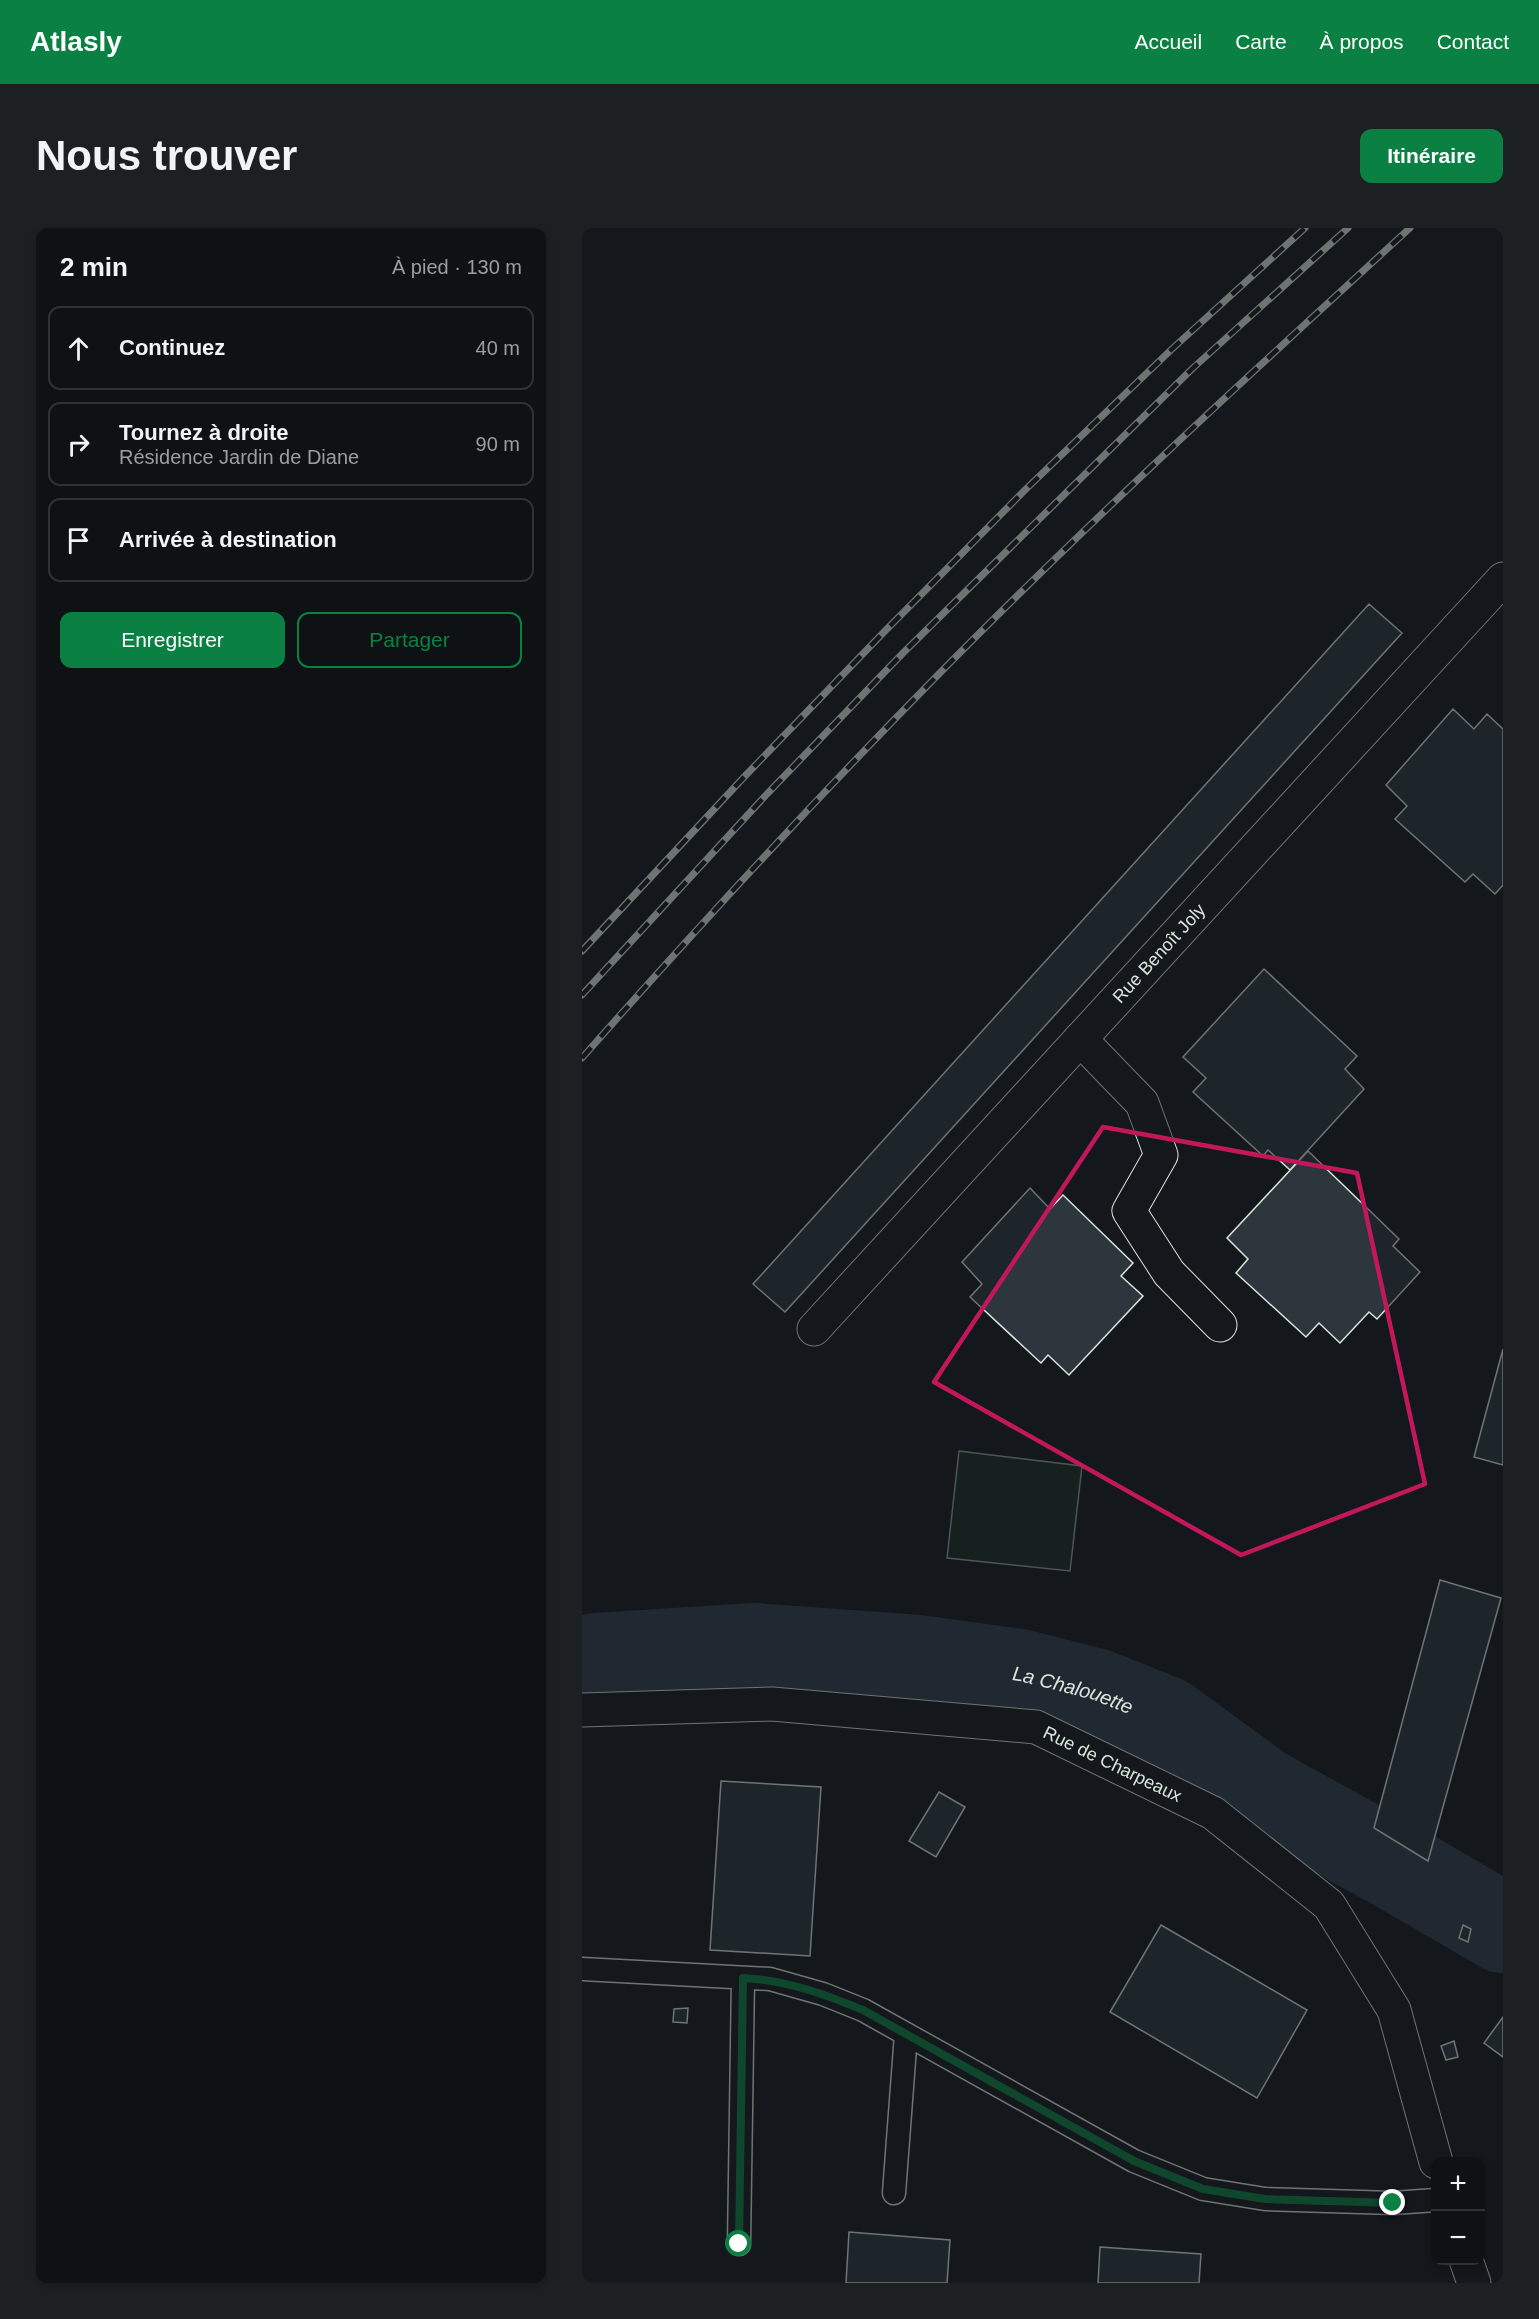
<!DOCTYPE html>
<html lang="fr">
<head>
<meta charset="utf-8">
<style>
	:root { --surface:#0f1215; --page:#1d2022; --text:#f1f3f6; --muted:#9b9ea0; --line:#2f3234; --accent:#0b8043 }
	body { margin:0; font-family:Helvetica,sans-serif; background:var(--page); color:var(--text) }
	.controls { position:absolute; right:18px; bottom:18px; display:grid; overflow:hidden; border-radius:12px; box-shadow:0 3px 9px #0003 }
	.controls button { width:54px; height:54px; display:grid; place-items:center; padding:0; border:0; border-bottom:2px solid var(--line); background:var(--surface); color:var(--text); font:30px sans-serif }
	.stop { position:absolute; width:18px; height:18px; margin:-14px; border:4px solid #0b8043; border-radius:50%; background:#fff }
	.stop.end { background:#0b8043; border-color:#fff; box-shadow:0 2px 6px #0008 }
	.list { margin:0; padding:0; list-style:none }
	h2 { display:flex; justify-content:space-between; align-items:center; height:78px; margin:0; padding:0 24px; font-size:26px }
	h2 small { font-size:20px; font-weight:400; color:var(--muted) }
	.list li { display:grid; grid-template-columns:39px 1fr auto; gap:18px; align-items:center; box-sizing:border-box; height:84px; margin:0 12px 12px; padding:0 12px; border:2px solid var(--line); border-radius:12px }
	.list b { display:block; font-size:22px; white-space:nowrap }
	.list p { margin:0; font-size:20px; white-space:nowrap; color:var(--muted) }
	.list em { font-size:20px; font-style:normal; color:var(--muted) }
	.actions { display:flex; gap:12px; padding:18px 24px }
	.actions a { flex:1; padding:14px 0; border:2px solid var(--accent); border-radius:12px; text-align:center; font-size:21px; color:var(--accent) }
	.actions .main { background:var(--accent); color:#fff }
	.icon { flex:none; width:33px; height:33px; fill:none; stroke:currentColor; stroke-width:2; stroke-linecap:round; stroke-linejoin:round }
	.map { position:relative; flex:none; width:921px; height:2055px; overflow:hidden; border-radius:12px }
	header { display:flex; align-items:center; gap:36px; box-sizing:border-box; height:84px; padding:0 30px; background:var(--accent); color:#fff }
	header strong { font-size:28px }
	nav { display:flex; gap:33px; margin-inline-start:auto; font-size:21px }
	.intro { display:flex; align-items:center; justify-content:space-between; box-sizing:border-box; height:144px; padding:0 36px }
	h1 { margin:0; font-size:42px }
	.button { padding:15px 27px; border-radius:12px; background:var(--accent); color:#fff; font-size:21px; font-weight:700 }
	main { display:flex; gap:36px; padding:0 36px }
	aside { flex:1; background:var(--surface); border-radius:12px; box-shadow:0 3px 9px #0003 }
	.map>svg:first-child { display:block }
</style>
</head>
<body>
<header>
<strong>Atlasly</strong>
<nav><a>Accueil</a><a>Carte</a><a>À propos</a><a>Contact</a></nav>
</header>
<div class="intro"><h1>Nous trouver</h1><a class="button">Itinéraire</a></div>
<main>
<aside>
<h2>2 min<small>À pied · 130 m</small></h2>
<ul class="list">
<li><svg class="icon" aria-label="ahead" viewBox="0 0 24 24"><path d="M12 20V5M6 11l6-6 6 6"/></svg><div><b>Continuez</b></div><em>40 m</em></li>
<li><svg class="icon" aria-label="right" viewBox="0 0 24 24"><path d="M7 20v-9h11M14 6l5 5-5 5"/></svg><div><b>Tournez à droite</b><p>Résidence Jardin de Diane</p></div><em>90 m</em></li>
<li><svg class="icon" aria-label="arrive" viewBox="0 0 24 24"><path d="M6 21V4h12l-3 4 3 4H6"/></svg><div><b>Arrivée à destination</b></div></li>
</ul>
<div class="actions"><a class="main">Enregistrer</a><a>Partager</a></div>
</aside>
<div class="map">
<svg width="921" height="2055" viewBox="0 0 921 2055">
	<rect width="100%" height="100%" fill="#14181c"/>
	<!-- green -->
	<path fill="#1a2d24" stroke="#939e99" stroke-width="1.5" d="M377,1223L500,1238L488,1343L365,1330Z"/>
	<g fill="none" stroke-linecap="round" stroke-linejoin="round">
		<!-- river -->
		<path stroke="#2f3f4d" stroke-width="90" id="s1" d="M0,1433L15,1430L173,1420L336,1432L438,1446L513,1465L583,1493L680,1564L818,1640L921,1700"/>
	</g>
	<!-- building -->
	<path fill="#2c363c" stroke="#d8e6dc" stroke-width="1.5" d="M787,376L820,405L203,1084L171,1056Z
		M871,481L892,501L905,486L921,501V657L913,666L891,646L883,654L813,591L825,578L804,557Z
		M682,741L775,828L763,841L782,861L708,942L686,922L681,928L611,864L624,850L601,829Z
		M726,923L817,1011L811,1018L838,1044L795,1091L787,1084L758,1115L737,1095L724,1109L654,1045L666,1031L645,1010Z
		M448,960L468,981L481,967L551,1035L539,1048L561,1068L487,1147L466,1127L459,1135L388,1069L400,1056L380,1034Z
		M921,1121V1237L892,1229Z
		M858,1352L919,1370L846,1633L792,1600Z
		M139,1553L239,1559L228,1728L128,1722Z
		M357,1564L383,1579L354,1629L327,1613Z
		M579,1697L725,1782L675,1870L528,1784Z
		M881,1697L889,1701L886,1714L877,1710Z
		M106,1780L105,1795L91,1794L92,1781Z
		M921,1789V1829L902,1815Z
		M872,1813L876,1829L864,1832L859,1818Z
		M267,2004L368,2012L365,2055H264Z
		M518,2019L619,2026L617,2055H516Z"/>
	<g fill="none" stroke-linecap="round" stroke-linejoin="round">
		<defs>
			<path id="service" d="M0,1741L188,1751L241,1766L281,1782L552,1933L621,1961L683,1971L811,1975L854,1972
				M312,1965L324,1806
				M157,2016L161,1750"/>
			<g id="minor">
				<path d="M498,811L560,875L579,927L547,983L587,1045L638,1097"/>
				<path id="s2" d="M232,1101L921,351"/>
				<path id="s3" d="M0,1482L190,1476L454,1499L631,1585L747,1677L812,1782L854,1934"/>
				<path d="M884,2032L892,2055"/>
			</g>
		</defs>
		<!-- service casing -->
		<use href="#service" stroke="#d8e6dc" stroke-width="25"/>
		<!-- minor casing -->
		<use href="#minor" stroke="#d8e6dc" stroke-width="35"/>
		<!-- service -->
		<use href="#service" stroke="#14181c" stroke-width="22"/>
		<!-- minor -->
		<use href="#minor" stroke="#14181c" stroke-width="33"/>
		<defs>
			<path id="rail" d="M0,723L163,548L302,404L445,260L591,120L723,0
				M0,767L185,566L321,425L611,140L766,0
				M0,830C113,702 229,576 349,454C503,297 666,148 828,0"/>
		</defs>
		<!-- rail casing -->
		<use href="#rail" stroke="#d8e6dc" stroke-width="7"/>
		<!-- rail -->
		<use href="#rail" stroke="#14181c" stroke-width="4.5" stroke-dasharray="14" stroke-linecap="butt"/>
	</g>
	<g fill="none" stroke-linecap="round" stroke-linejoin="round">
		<!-- route -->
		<path stroke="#0b8043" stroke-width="8" d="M157,2016L161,1750C204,1752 242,1766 281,1782L552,1933L621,1961L683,1971L811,1975"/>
	</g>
	<!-- marked area -->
	<path d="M0 0H921V2055H0ZM521,899L775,945L843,1256L659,1327L352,1154Z" fill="#14181c" fill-opacity=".55" fill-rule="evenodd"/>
	<path fill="none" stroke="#c2185b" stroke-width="4.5" stroke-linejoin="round" d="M521,899L775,945L843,1256L659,1327L352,1154Z"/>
	<g text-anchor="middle" stroke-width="4.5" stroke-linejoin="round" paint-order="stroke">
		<!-- street labels -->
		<g font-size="18" fill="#d8e6dc" stroke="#14181c">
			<text dy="6" stroke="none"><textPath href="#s2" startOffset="510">Rue Benoît Joly</textPath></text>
			<text dy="6" stroke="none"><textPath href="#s3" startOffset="540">Rue de Charpeaux</textPath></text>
		</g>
		<!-- water labels -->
		<g font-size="20" font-style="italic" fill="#d8e6dc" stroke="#14181c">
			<text dy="7" stroke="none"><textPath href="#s1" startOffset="495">La Chalouette</textPath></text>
		</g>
	</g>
</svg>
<div class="controls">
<button>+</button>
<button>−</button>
</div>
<div class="stop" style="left:157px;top:2016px"></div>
<div class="stop end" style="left:811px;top:1975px"></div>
</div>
</main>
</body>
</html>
